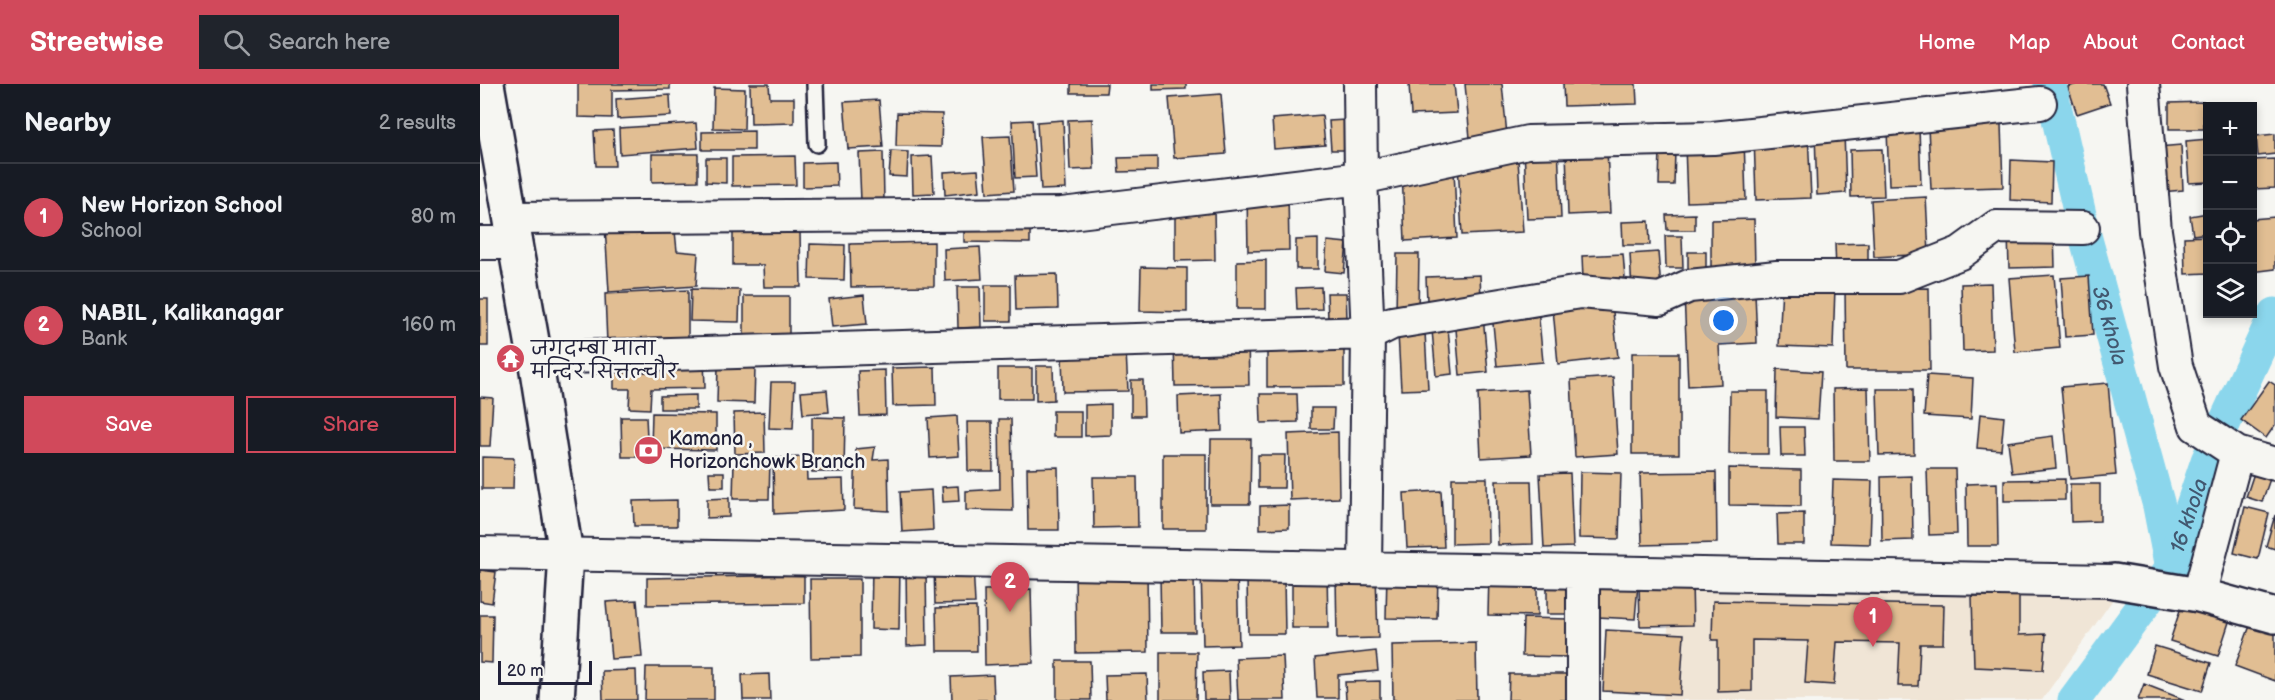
<!DOCTYPE html>
<html lang="en">
<head>
<meta charset="utf-8">
<style>
	:root { --surface:#171b24; --page:#20242c; --text:#f1f3f6; --muted:#9ea1a6; --line:#363941; --accent:#d1495b }
	body { margin:0; font-family:"Balsamiq Sans","Playpen Sans Deva",sans-serif; background:var(--page); color:var(--text) }
	.controls { position:absolute; right:18px; top:18px; display:grid; overflow:hidden; border-radius:0px; box-shadow:0 3px 9px #0003 }
	.controls button { width:54px; height:54px; display:grid; place-items:center; padding:0; border:0; border-bottom:2px solid var(--line); background:var(--surface); color:var(--text); font:30px sans-serif }
	.scale { position:absolute; left:18px; bottom:15px; width:94px; box-sizing:border-box; padding-left:6px; border:3px solid #22223b; border-top:0; font-size:16px; line-height:21px; white-space:nowrap; color:#22223b; -webkit-text-stroke:4px #f6f6f2; paint-order:stroke }
	.you { position:absolute; left:1244px; top:237px; width:21px; height:21px; margin:-15px; border:4px solid #fff; border-radius:50%; background:#1a73e8; box-shadow:0 0 0 9px #1a73e833 }
	.badge { display:grid; place-items:center; width:39px; height:39px; border-radius:50%; background:var(--accent); color:#fff; font-size:20px; font-weight:700 }
	.pin { position:absolute; translate:-50% -50px; filter:drop-shadow(0 2px 3px #0008) }
	.pin::after { content:''; position:absolute; top:32px; width:21px; height:18px; background:inherit; clip-path:polygon(0 0,100% 0,50% 100%) }
	.list { margin:0; padding:0; list-style:none }
	h2 { display:flex; justify-content:space-between; align-items:center; height:78px; margin:0; padding:0 24px; font-size:26px }
	h2 small { font-size:20px; font-weight:400; color:var(--muted) }
	.list li { display:grid; grid-template-columns:39px 1fr auto; gap:18px; align-items:center; box-sizing:border-box; height:108px; padding:0 24px; border-top:2px solid var(--line) }
	.list b { display:block; font-size:22px; white-space:nowrap }
	.list p { margin:0; font-size:20px; white-space:nowrap; color:var(--muted) }
	.list em { font-size:20px; font-style:normal; color:var(--muted) }
	.actions { display:flex; gap:12px; padding:18px 24px }
	.actions a { flex:1; padding:14px 0; border:2px solid var(--accent); border-radius:0px; text-align:center; font-size:21px; color:var(--accent) }
	.actions .main { background:var(--accent); color:#fff }
	.icon { flex:none; width:33px; height:33px; fill:none; stroke:currentColor; stroke-width:2; stroke-linecap:round; stroke-linejoin:round }
	.map { position:relative; flex:none; width:1795px; height:616px; overflow:hidden }
	header { display:flex; align-items:center; gap:36px; box-sizing:border-box; height:84px; padding:0 30px; background:var(--accent); color:#fff }
	header strong { font-size:28px }
	nav { display:flex; gap:33px; margin-inline-start:auto; font-size:21px }
	.search { width:420px; height:54px; background:var(--page); display:flex; align-items:center; gap:15px; box-sizing:border-box; padding:0 21px; border-radius:0px; color:var(--muted); font-size:22px }
	main { display:flex }
	aside { flex:1; background:var(--surface) }
	.map>svg:first-child { display:block }
</style>
</head>
<body>
<header>
<strong>Streetwise</strong>
<div class="search"><svg class="icon" aria-label="search" viewBox="0 0 24 24"><circle cx="10" cy="10" r="6"/><path d="M15 15l6 6"/></svg>Search here</div>
<nav><a>Home</a><a>Map</a><a>About</a><a>Contact</a></nav>
</header>
<main>
<aside>
<h2>Nearby<small>2 results</small></h2>
<ul class="list">
<li><span class="badge">1</span><div><b>New Horizon School</b><p>School</p></div><em>80 m</em></li>
<li><span class="badge">2</span><div><b>NABIL , Kalikanagar</b><p>Bank</p></div><em>160 m</em></li>
</ul>
<div class="actions"><a class="main">Save</a><a>Share</a></div>
</aside>
<div class="map">
<svg width="1795" height="616" viewBox="0 0 1795 616">
	<rect width="100%" height="100%" fill="#f6f6f2"/>
	<filter id="ink" filterUnits="userSpaceOnUse"><feTurbulence type="fractalNoise" baseFrequency=".0167" numOctaves="2"/><feDisplacementMap in="SourceGraphic" scale="12" xChannelSelector="R" yChannelSelector="G"/><feConvolveMatrix kernelMatrix="1 2 1 2 8 2 1 2 1" color-interpolation-filters="sRGB"/></filter>
	<g filter="url(#ink)">
		<!-- built -->
		<path fill="#f0e5d6" d="M1191,501L1636,511L1562,616H1183Z"/>
		<g fill="none" stroke-linecap="round" stroke-linejoin="round">
			<!-- canal -->
			<g stroke="#8bd6ec" stroke-width="33">
				<path id="s1" d="M1570,0L1603,144L1679,422L1691,484"/>
				<path id="s2" d="M1594,616L1691,484L1727,377L1795,230"/>
			</g>
		</g>
		<!-- building -->
		<path fill="#e1be93" stroke="#22223b" stroke-width="1.5" d="M98,0H190V5L132,6V34L98,33Z
			M270,0H289L290,14H314V39L271,40Z
			M591,0H627L626,9H591Z
			M673,0H706V5L673,6Z
			M929,0H974L977,29L931,31Z
			M985,0H1022L1027,51L990,54Z
			M1083,0H1156L1157,20L1084,22Z
			M1597,0H1623L1630,19L1597,30L1588,3Z
			M234,4L265,5L264,45L233,44Z
			M741,10L746,70L694,74L689,14Z
			M190,11L191,32L137,35L136,15Z
			M399,16L403,63L368,65L364,18Z
			M1723,18L1724,45H1689V19Z
			M417,29L462,30L461,63L416,62Z
			M842,31L845,61L794,65L792,35Z
			M612,35L614,85L590,86L588,36Z
			M552,36L556,93L535,94L532,37Z
			M583,36L586,105L561,106L557,38Z
			M865,36L866,66H851L849,37Z
			M216,39L218,64L140,70L139,44Z
			M1521,40L1523,103L1451,105L1448,43Z
			M1439,44L1441,100L1409,101L1407,45Z
			M133,46L135,82H116L114,47Z
			M274,47V66H222V48Z
			M1364,48L1366,109L1337,111L1335,49Z
			M1328,49L1331,114L1276,116L1274,51Z
			M1795,50V70L1778,72L1776,52Z
			M530,52L534,107L507,109L503,53Z
			M1264,55L1266,116L1207,118L1205,61Z
			M1728,55V98L1709,99L1706,57Z
			M1078,61L1081,134L1047,135L1044,63Z
			M1701,61L1703,106L1681,108L1678,63Z
			M1127,65L1130,129L1088,131L1086,66Z
			M1180,65L1195,66L1194,101H1179Z
			M1402,65L1404,112L1371,113L1370,66Z
			M411,67L428,68L427,93L409,92Z
			M403,68L404,116L381,117L379,69Z
			M172,70H218V97L172,98Z
			M315,72L316,101L252,102V73Z
			M452,72L454,109L433,110L432,73Z
			M677,73V87L639,88L638,74Z
			M226,74H246V99L226,98Z
			M1795,75V104L1773,105L1772,76Z
			M1038,76L1043,148L982,151L978,79Z
			M1531,76L1572,78L1571,118L1530,116Z
			M356,78L357,102L323,103V79Z
			M974,85L977,154L925,157L922,88Z
			M498,86L500,107L465,111L464,88Z
			M808,109L809,166L768,167L767,110Z
			M1446,113L1449,170L1394,173L1391,116Z
			M695,124H734L735,176L695,177Z
			M1728,129V149L1713,151L1710,132Z
			M1215,130V146H1187L1186,131Z
			M1795,133V185L1772,188V135Z
			M1274,135L1275,186H1231V136Z
			M157,137L161,150L195,147L197,167L218,169L216,202L129,208L125,142Z
			M1169,137L1170,161H1143L1142,138Z
			M484,146L550,147V159L484,158Z
			M320,148L321,203H284L283,181H253V149Z
			M1574,149L1575,183L1529,184L1528,150Z
			M1185,152H1202L1203,184H1186Z
			M1728,152V189L1705,190L1704,153Z
			M838,155V185H816V156Z
			M847,157L867,159L864,189L845,187Z
			M454,158V202L371,203L370,160Z
			M1388,159V187H1356L1355,160Z
			M330,160L365,161L364,196L329,195Z
			M500,163L502,195L465,197L464,165Z
			M1178,168L1181,205L1152,207L1150,170Z
			M1208,168H1226V192H1208Z
			M917,170H939L938,230H916Z
			M1143,170L1145,194L1103,195L1102,172Z
			M786,176V225H757V177Z
			M661,183L707,184V228L660,227Z
			M577,190L578,225L536,226L535,191Z
			M1000,191L1001,214L947,217L946,193Z
			M1574,191L1580,264L1535,268L1529,194Z
			M1609,192L1613,251L1585,253L1581,194Z
			M1511,199L1513,266L1483,267L1481,200Z
			M505,201H531V237H505Z
			M1302,201L1355,203L1353,264L1299,262Z
			M477,203H500L501,243L478,244Z
			M841,203L842,225L817,226L816,204Z
			M1449,204L1450,286H1366L1365,205Z
			M211,205L260,206L259,238L210,237Z
			M208,206V259H127L125,210Z
			M1275,208L1277,259L1239,261L1241,300L1208,302L1204,210Z
			M847,209H866L867,234L848,235Z
			M384,211L387,240L352,243L349,215Z
			M264,212H309V262H264Z
			M0,215H8V262H0Z
			M1132,219L1138,273L1078,280L1073,225Z
			M1058,225L1063,278L1017,282L1012,229Z
			M1003,231L1008,288L980,291L975,234Z
			M968,244L972,290L956,292L952,246Z
			M945,248L948,305L921,306L918,249Z
			M694,255H768L769,301L695,302Z
			M787,259H864V302L787,303Z
			M646,267L648,307L583,308L582,268Z
			M1152,269H1199V370H1152Z
			M134,274H224L225,304L171,305L170,325L149,324L150,305H134Z
			M238,282L275,284L274,319L237,318Z
			M556,282H573L574,316L556,317Z
			M455,283L456,321L413,322L412,284Z
			M518,284H552V315H518Z
			M1297,285L1341,288L1338,335L1296,333Z
			M405,286L406,331L380,332L378,287Z
			M1447,291L1493,294L1491,335L1444,332Z
			M1133,293L1138,370L1095,373L1091,296Z
			M651,296H663L664,332H651Z
			M1789,297L1795,301V341L1786,354L1761,336Z
			M291,298H315L313,345L289,344Z
			M1628,299L1636,391L1590,395L1581,303Z
			M1388,304L1390,377H1354L1353,305Z
			M1397,305H1433L1434,370L1399,371Z
			M347,306L349,328L323,330L321,308Z
			M1047,306L1051,371L1001,374L998,309Z
			M1250,307H1288V370H1249Z
			M741,310L742,347L699,349L698,312Z
			M780,310H817L818,338L781,339Z
			M216,311V325H180V312Z
			M0,313L13,314L10,362H0Z
			M631,320V351L605,352V321Z
			M831,324H854L853,345H831Z
			M573,327H601V353H573Z
			M284,328L285,369L255,370L254,329Z
			M172,329L236,330V366L171,365Z
			M1500,330L1524,333L1521,366L1497,364Z
			M477,332L479,372L450,374L448,334Z
			M141,333H166L168,373H142Z
			M332,333L365,334L364,388H332Z
			M519,335H531L533,427L486,426V407L520,405Z
			M487,338H512L513,387H488Z
			M1300,343H1324L1325,372H1301Z
			M858,348L859,414L810,416L808,350Z
			M1573,352L1576,384L1532,389L1528,358Z
			M731,355H771L770,420H730Z
			M395,363L393,376L408,375L409,427L374,425L376,365Z
			M683,370H726V445H683Z
			M778,371H805L804,404H778Z
			M2,373L34,374L33,405H2Z
			M326,373L327,396L363,395L364,426L294,430L293,374Z
			M254,377H290L289,415H253Z
			M578,383L579,446H548L547,384Z
			M1776,383L1792,389L1782,418L1766,413Z
			M1249,384L1321,386V422L1249,421Z
			M1447,385H1475L1477,450L1449,451Z
			M229,388H244V403H230Z
			M1100,388L1141,389L1139,455L1099,454Z
			M1236,388L1237,459L1162,461L1160,389Z
			M1090,389L1093,463L1064,464L1060,390Z
			M1432,392L1433,456L1402,457L1401,393Z
			M613,393H657L658,443L614,444Z
			M972,394H1007L1008,459L972,460Z
			M1585,395V416L1524,417V396Z
			M1353,396L1392,397L1390,460L1351,459Z
			M1016,397H1051L1053,460L1018,461Z
			M1517,399L1518,462H1487L1486,400Z
			M1590,400H1620V437L1591,438Z
			M478,402L479,417L463,418L462,403Z
			M451,406L453,446L422,448L420,408Z
			M961,407L964,463L927,464L924,409Z
			M249,414V433L227,434V415Z
			M197,416V442H154L153,417Z
			M809,421V444L780,445V422Z
			M1765,423L1789,429L1778,475L1754,469Z
			M1324,429V460H1298L1297,430Z
			M1795,431V465L1786,462Z
			M392,480L420,481L419,546L391,545Z
			M446,482L447,561L427,562L426,483Z
			M493,482L495,519L455,520L454,483Z
			M595,484H667L668,568L596,569Z
			M847,485L848,544H812V486Z
			M0,486L16,488L12,519L0,517Z
			M757,486L759,561L723,562L721,487Z
			M907,488L958,490L957,535L906,534Z
			M1009,489H1057V532L1008,531Z
			M714,490L715,548H681L680,491Z
			M324,491V519L167,521V494Z
			M896,491L898,554L857,555L856,492Z
			M804,493L805,550H768L767,494Z
			M330,495H380V573L331,574Z
			M1067,497H1095L1094,530H1067Z
			M1120,498L1158,500L1155,535L1118,533Z
			M1212,498L1213,541L1160,542L1159,499Z
			M551,505L553,579L505,581L504,506Z
			M1539,511V551L1566,550L1563,586L1494,583L1492,512Z
			M157,516L162,573L131,575L126,518Z
			M1233,517L1464,521L1463,560H1440L1438,602H1418L1420,559L1357,558L1354,601L1325,599L1328,557L1272,556V607L1238,608V556H1232Z
			M1702,520L1750,535L1738,572L1690,557Z
			M496,523L497,567H457L456,524Z
			M0,531H13L12,579L0,578Z
			M1774,531L1795,539V597L1755,582Z
			M1043,534L1089,535V573L1042,572Z
			M1126,546L1204,550L1200,611L1123,607Z
			M996,559L997,616H913L912,561Z
			M1675,562L1731,579L1722,607L1667,590Z
			M896,567L898,587L858,591V614H837L835,574Z
			M680,568H717L716,616H680Z
			M803,572L805,616H758L756,574Z
			M577,577H610L611,616H577Z
			M166,583H234V616H165Z
			M156,586L157,616H123L122,587Z
			M749,587L750,616H724L723,588Z
			M289,590L290,616H263L262,591Z
			M667,590L668,616H626L625,591Z
			M1029,590H1088L1087,616H1028Z
			M513,591L514,616H472L471,593Z
			M900,597V616H866L865,598Z
			M1664,600L1705,616H1658Z"/>
		<g fill="none" stroke-linecap="round" stroke-linejoin="round">
			<defs>
				<path id="service" d="M335,0L337,60"/>
				<path id="minor" d="M880,0L881,94L888,251L885,484
					M1663,0L1675,147L1696,282L1716,342L1757,369L1795,380
					M32,134L582,130L881,94L1048,58L1233,54L1560,19
					M0,159H35
					M888,251L912,239L1100,208L1180,215L1209,202L1297,193H1419L1480,169L1516,143L1603,144
					M55,274L888,249
					M0,469L1634,497
					M1103,488V616
					M1719,511L1757,369"/>
				<path id="tertiary" d="M7,0L55,274L86,470L77,616
					M1634,497L1719,511L1795,532"/>
			</defs>
			<!-- service casing -->
			<use href="#service" stroke="#22223b" stroke-width="20"/>
			<!-- minor casing -->
			<use href="#minor" stroke="#22223b" stroke-width="36"/>
			<!-- tertiary casing -->
			<use href="#tertiary" stroke="#22223b" stroke-width="38"/>
			<!-- service -->
			<use href="#service" stroke="#f6f6f2" stroke-width="15"/>
			<!-- minor -->
			<use href="#minor" stroke="#f6f6f2" stroke-width="32"/>
			<!-- tertiary -->
			<use href="#tertiary" stroke="#f6f6f2" stroke-width="33"/>
		</g>
	</g>
	<!-- icons -->
	<defs>
		<symbol id="temple-disc" viewBox="-11 -11 22 22"><circle r="9.5" fill="#d1495b" stroke="#f6f6f2"/><path d="M0-6L5-2H3V0L6.5 2.5H4V6H1.5V3h-3V6H-4V2.5H-6.5L-3 0V-2H-5Z" fill="#fff"/></symbol>
		<symbol id="bank-disc" viewBox="-11 -11 22 22"><circle r="9.5" fill="#d1495b" stroke="#f6f6f2"/><path d="M-6-4H6V4H-6ZM0-2.3a2.3 2.3 0 1 0 0 4.6a2.3 2.3 0 1 0 0-4.6Z" fill="#fff"/></symbol>
	</defs>
	<g fill-rule="evenodd">
		<use href="#temple-disc" x="14" y="258" width="33" height="33"/>
		<use href="#bank-disc" x="152" y="350" width="33" height="33"/>
	</g>
	<g text-anchor="middle" stroke-width="5" stroke-linejoin="round" paint-order="stroke">
		<!-- poi labels -->
		<g font-size="20" fill="#22223b" stroke="#f6f6f2" text-anchor="start">
			<text x="51" y="271">जगदम्बा माता<tspan x="51" dy="23">मन्दिर सित्तल्चौर</tspan></text>
			<text x="189" y="361">Kamana ,<tspan x="189" dy="23">Horizonchowk Branch</tspan></text>
		</g>
		<!-- water labels -->
		<g font-size="21" font-style="italic" fill="#425870" stroke="#f6f6f2">
			<text dy="7" stroke="none"><textPath href="#s1" startOffset="249">36 khola</textPath></text>
			<text dy="7" stroke="none"><textPath href="#s2" startOffset="219">16 khola</textPath></text>
		</g>
	</g>
</svg>
<div class="controls">
<button>+</button>
<button>−</button>
<button><svg class="icon" aria-label="locate" viewBox="0 0 24 24"><circle cx="12" cy="12" r="6"/><path d="M12 2v4M12 18v4M2 12h4M18 12h4"/></svg></button>
<button><svg class="icon" aria-label="layers" viewBox="0 0 24 24"><path d="M12 4l9 5-9 5-9-5zM3 14l9 5 9-5"/></svg></button>
</div>
<div class="scale">20 m</div>
<div class="you"></div>
<div class="pin badge" style="left:1393px;top:563px">1</div>
<div class="pin badge" style="left:530px;top:528px">2</div>
</div>
</main>
</body>
</html>
